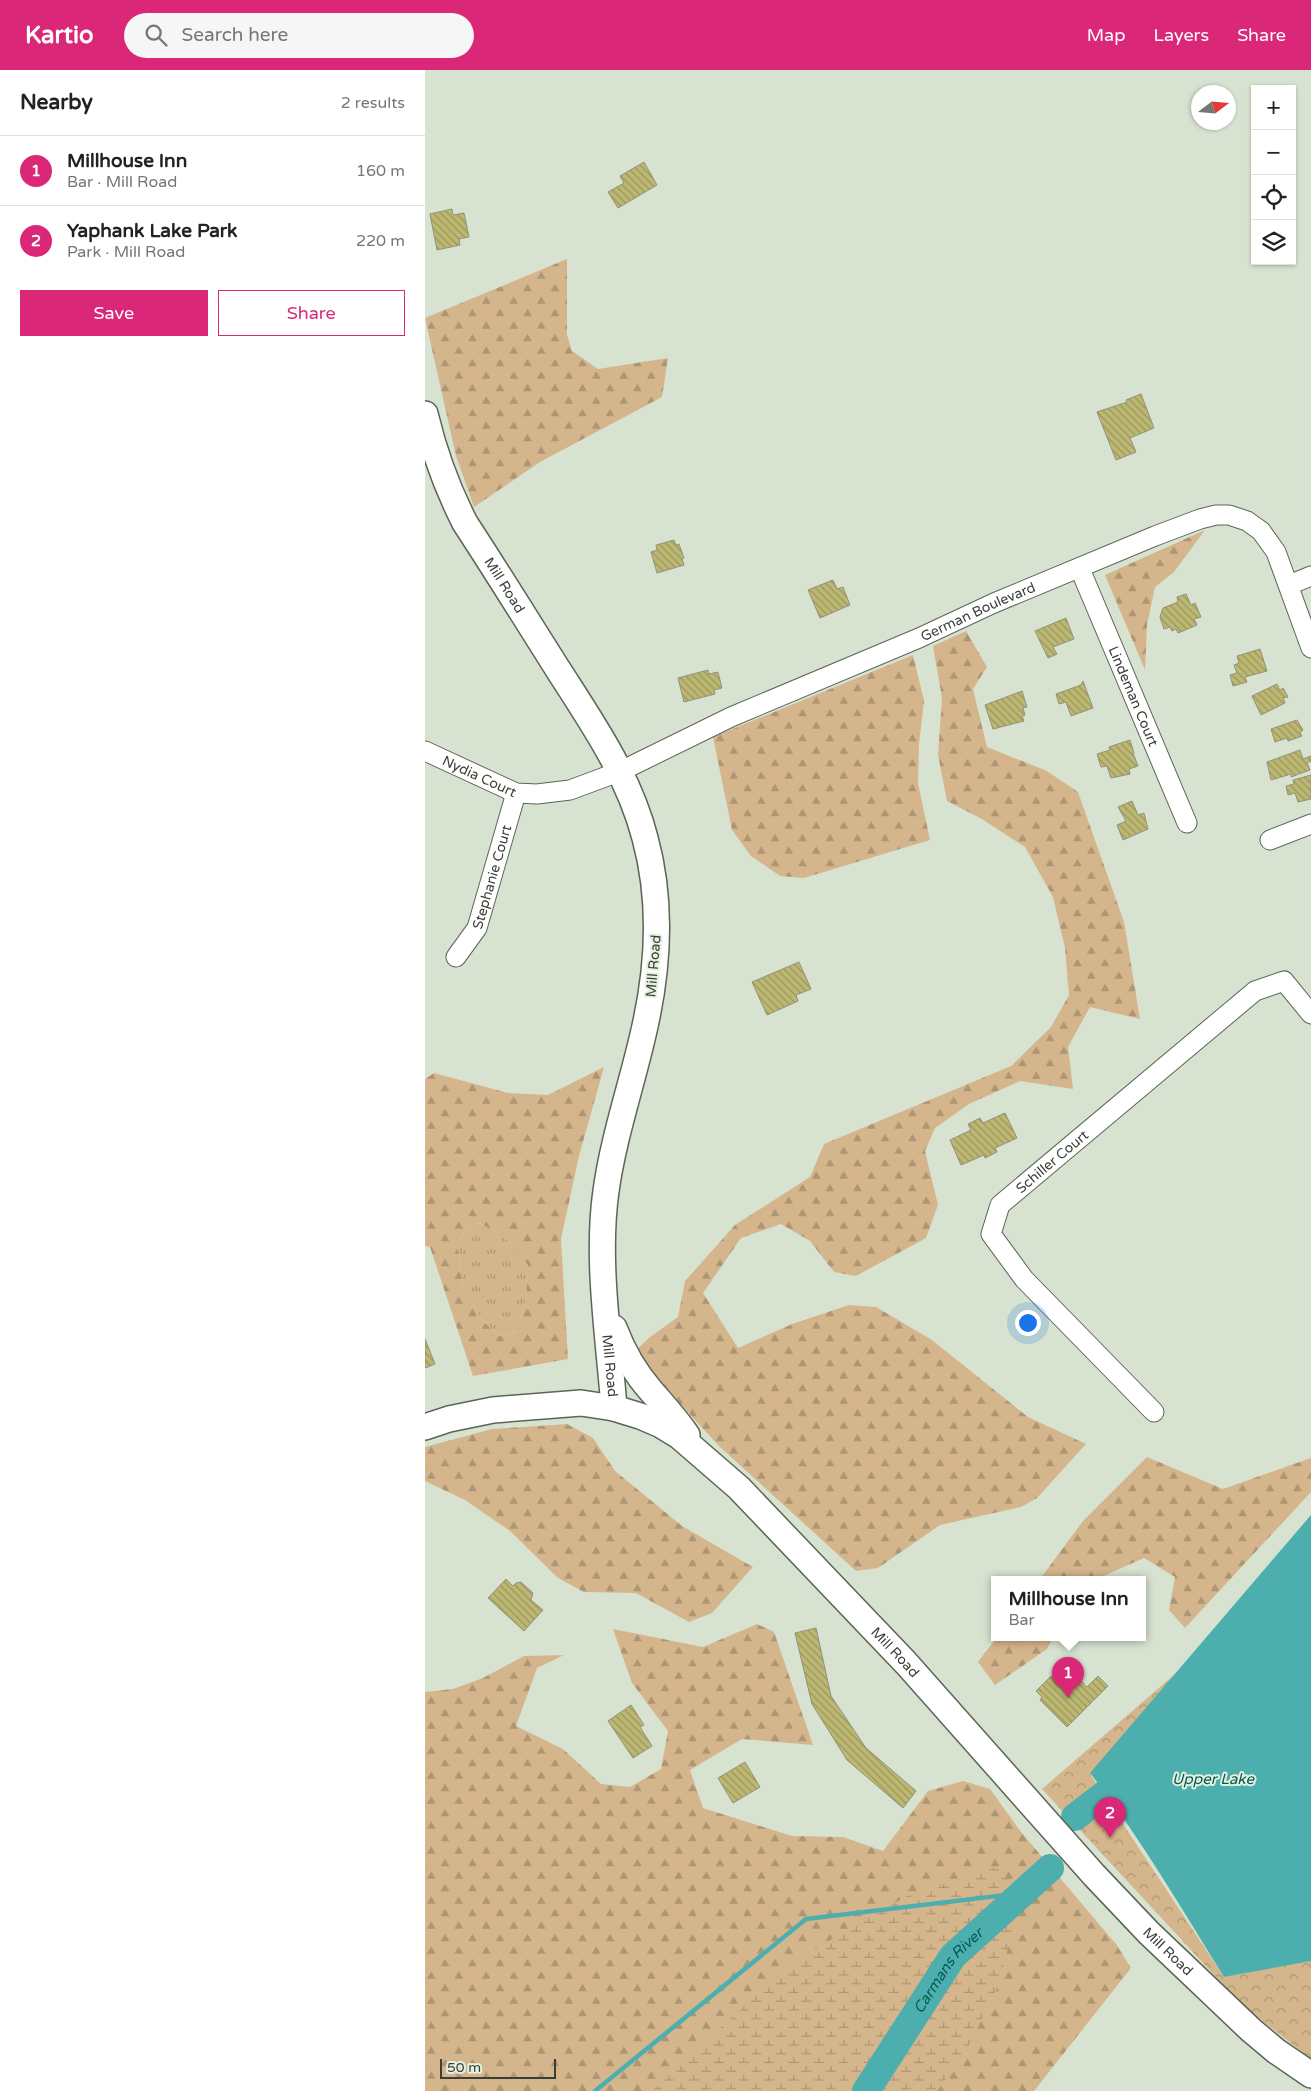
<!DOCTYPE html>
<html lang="en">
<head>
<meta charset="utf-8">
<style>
	:root { --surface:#fff; --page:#f6f6f6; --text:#222; --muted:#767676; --line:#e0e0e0; --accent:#db2777 }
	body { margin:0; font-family:"Varela Round",sans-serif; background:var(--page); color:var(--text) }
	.controls { position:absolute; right:15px; top:15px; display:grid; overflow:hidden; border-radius:0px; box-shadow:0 1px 4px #0004 }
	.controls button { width:45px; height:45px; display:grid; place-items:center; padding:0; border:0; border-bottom:1px solid var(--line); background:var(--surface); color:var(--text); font:25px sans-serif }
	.compass { position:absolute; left:766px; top:15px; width:45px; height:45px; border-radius:50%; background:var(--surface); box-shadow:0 1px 4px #0004; rotate:74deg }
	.scale { position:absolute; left:15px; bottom:12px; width:116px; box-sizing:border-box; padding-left:5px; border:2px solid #3a3e37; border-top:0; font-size:14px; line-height:18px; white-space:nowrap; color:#3a3e37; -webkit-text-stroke:4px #e4f0dd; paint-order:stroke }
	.you { position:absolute; left:602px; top:1252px; width:18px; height:18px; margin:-12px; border:4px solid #fff; border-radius:50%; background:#1a73e8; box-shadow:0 0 0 8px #1a73e833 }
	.badge { display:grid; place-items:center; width:32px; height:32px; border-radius:50%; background:var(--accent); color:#fff; font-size:16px; font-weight:700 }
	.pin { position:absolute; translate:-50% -41px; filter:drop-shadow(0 1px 2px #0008) }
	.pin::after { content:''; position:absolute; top:26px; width:18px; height:15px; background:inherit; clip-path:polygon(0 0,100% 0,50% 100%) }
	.popup { position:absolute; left:566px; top:1506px; width:155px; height:65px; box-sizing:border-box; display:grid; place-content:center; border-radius:0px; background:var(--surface); filter:drop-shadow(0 1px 4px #0005); font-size:16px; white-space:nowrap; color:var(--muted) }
	.popup b { font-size:19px; color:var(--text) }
	.popup::after { content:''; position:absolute; left:50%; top:100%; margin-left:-10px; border:10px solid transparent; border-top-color:var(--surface) }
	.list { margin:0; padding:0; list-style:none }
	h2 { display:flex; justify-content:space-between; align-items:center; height:65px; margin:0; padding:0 20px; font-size:21px }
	h2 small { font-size:16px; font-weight:400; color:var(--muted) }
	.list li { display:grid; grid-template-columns:32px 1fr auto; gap:15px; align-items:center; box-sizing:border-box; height:70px; padding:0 20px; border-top:1px solid var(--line) }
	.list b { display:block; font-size:19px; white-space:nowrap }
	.list p { margin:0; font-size:16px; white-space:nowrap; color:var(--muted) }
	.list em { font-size:16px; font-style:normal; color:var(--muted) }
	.actions { display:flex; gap:10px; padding:15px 20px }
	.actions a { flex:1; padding:11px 0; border:1px solid var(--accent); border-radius:0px; text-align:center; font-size:18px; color:var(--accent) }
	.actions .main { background:var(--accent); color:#fff }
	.icon { flex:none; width:28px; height:28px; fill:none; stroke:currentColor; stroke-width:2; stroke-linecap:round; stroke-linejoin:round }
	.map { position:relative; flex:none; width:886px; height:2021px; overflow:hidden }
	header { display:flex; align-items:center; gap:30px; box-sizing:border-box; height:70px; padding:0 25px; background:var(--accent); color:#fff }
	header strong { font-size:24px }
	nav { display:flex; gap:28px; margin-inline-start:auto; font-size:18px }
	.search { width:350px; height:45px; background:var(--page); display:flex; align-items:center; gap:12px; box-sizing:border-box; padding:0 18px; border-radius:28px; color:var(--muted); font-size:19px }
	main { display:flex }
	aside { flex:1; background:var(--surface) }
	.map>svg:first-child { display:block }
</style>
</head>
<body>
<header>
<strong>Kartio</strong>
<div class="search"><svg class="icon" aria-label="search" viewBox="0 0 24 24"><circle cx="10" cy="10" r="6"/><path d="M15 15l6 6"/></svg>Search here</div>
<nav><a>Map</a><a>Layers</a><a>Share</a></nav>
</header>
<main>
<aside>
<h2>Nearby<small>2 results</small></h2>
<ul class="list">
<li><span class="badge">1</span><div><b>Millhouse Inn</b><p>Bar · Mill Road</p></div><em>160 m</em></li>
<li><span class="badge">2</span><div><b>Yaphank Lake Park</b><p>Park · Mill Road</p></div><em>220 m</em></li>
</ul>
<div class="actions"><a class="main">Save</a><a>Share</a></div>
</aside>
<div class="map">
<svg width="886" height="2021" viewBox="0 0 886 2021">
	<defs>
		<pattern id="grass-tufts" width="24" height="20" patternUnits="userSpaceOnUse" patternTransform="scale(1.25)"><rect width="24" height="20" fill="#d5b68c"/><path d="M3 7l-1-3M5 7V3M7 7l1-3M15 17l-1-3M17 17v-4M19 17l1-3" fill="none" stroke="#ae9573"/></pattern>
		<pattern id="forest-firs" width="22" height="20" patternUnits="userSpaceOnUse" patternTransform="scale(1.25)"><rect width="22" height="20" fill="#d5b68c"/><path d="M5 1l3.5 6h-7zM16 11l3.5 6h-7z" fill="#ae9573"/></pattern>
		<pattern id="wetland-marsh" width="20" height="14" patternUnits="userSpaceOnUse" patternTransform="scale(1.25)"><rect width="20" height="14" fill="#d5b68c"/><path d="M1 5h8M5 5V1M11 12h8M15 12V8" fill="none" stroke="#ae9573"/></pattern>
		<pattern id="park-crowns" width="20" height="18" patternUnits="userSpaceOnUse" patternTransform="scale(1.25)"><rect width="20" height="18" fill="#d5b68c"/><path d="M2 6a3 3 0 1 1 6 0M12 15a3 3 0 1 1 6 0" fill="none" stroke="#ae9573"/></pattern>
		<pattern id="building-back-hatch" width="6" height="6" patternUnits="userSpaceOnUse" patternTransform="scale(1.25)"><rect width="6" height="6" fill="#bcb771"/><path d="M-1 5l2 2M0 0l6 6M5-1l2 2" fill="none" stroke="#9a965e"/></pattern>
	</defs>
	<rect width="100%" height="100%" fill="#d7e3d0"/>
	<!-- grass -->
	<path fill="url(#grass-tufts)" d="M55,1153L83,1170L104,1195L101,1229L90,1263L74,1266L58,1251L38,1218L32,1176L41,1157Z"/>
	<!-- forest -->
	<path fill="url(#forest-firs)" fill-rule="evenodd" d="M142,189V265L147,281L173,299L243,288L237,327L115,392L49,437L31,386L0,248Z
		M780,460L749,502L730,517L722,555L720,600L680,505Z
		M541,561L562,597L548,619L562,677L622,701L653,722L699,852L715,949L665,937L643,977L648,1019L595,1011L544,1034L510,1058L500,1081L513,1135L501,1168L431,1206L409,1202L385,1171L356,1154L316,1168L278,1223L313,1278L367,1254L424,1235L451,1237L507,1270L603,1347L661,1374L612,1428L596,1437L515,1455L453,1498L431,1501L294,1376L208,1283L225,1267L253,1247L260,1211L310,1155L385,1107L399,1074L586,996L626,957L644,925L640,878L628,827L600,777L555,748L522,731L513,685L517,628L508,576Z
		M488,585L499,631L494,674L493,713L505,770L379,808L355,806L326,786L307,760L288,667Z
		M179,997L154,1086L136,1169L143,1289L48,1306L5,1177L0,1176V1009L9,1003L83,1023L123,1025ZM55,1153L83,1170L103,1195L101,1229L90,1263L74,1266L58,1251L38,1218L32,1176L41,1157Z
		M142,1354L168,1368L190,1401L257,1456L328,1497L287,1543L264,1552L211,1523L159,1522L133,1508L85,1461L40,1430L0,1411V1377L67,1359Z
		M722,1387L798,1419L886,1388V1422L760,1558L744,1540L750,1507L719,1488L672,1509H615L658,1451Z
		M332,1554L349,1562L388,1675L317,1669L265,1700L278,1738L367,1766L418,1767L458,1781L503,1721L538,1711L565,1719L596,1762L691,1874L706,1898L609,2021H0V1622L28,1619L58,1608L99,1586L139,1585L112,1598L91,1656L138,1679L176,1714L205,1717L236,1699L243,1661L207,1613L188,1559L278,1577Z
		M572,1567H628L622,1579L570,1615L553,1592Z"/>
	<!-- wetland -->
	<path fill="url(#wetland-marsh)" d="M572,1797L597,1823L574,1914L539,1985L512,2021H227L367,1892L482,1826Z"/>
	<!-- park -->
	<path fill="url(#park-crowns)" d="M750,1604L665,1704L799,1907L886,1890V1989L816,1934L617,1719Z"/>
	<!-- water -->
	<path fill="#4dafad" d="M886,1445V1891L799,1907C756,1838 715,1767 665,1703Z"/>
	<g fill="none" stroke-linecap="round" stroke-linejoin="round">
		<!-- stream -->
		<path stroke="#4dafad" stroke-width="4.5" d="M170,2021L381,1849L597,1823"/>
		<!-- river -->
		<g stroke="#4dafad" stroke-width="28">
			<path d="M650,1747L680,1724L713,1704"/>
			<path id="s1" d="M441,2021L528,1886L625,1798"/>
		</g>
	</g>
	<!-- building -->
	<path fill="url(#building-back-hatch)" stroke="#92917e" d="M219,92L232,115L193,138L183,122L199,113L195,106Z
		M27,139L28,145L39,143L44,167L34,169L35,175L12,180L5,144Z
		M716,324L729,358L705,368L711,382L691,390L672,342L702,332L701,330Z
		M249,470L251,475L254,474L259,488L257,489L259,495L232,503L226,482L232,480L231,475Z
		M408,510L412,519L418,517L425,535L395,548L383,520Z
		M761,524L766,535L770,533L776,547L769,549L772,555L753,563L751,559L747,561L745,557L739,559L735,547L738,538L753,532L752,527Z
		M641,548L649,569L628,577L632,584L623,588L610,561Z
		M835,579L842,601L820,607L822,612L808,616L805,605L812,603L809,595L814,593L812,586Z
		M283,600L284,604L293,602L297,618L289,620L290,624L259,632L253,608Z
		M658,611L668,638L646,646L641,632L634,634L631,624L656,615Z
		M852,614L855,620L858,618L863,627L858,628L860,633L836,645L827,626Z
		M597,621L602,637L598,638L600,645L597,646L599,651L568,659L560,635Z
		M872,650L878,660L875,663L877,666L863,671L862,668L850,672L846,659Z
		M705,670L709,683H708L713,696L704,699L705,704L686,708L682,696L676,697L672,684L685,680L684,677Z
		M875,680L878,689L886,686V691L882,693L885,700L866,707V704L846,710L842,692Z
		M886,705V729L873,732L870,723L863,725L861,716L869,714L868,710Z
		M707,731L713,745L719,743L723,759L698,770L692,755L701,751L693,737Z
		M374,892L386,919L371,925L373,931L342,945L327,912Z
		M580,1043L592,1068L570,1078L572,1082L560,1088L559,1085L536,1095L525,1070L546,1060L543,1054L555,1048L558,1053Z
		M0,1269L10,1294L0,1298Z
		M81,1509L88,1516L91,1513L96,1512L108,1523L106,1530L118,1540L99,1561L63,1528Z
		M391,1558L406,1626L441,1678L491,1721L478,1738L422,1690L387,1634L370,1563Z
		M646,1600L662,1617L673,1606L683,1616L642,1657L615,1630L617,1627L611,1621L626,1606L633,1613Z
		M206,1635L219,1655L215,1657L227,1676L208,1688L183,1651Z
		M320,1692L335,1717L308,1733L293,1708Z"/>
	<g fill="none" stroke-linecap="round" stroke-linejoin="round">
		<defs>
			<g id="minor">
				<path id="s2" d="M655,499L762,753"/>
				<path d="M864,515L886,506"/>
				<path id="s3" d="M0,681L91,723L112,724L145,720L196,701L306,647L494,568L569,533L730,466L775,449L791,445H804L822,451L836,461L851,482L886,578"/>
				<path d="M845,770L886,754"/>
				<path id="s4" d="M31,887L52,858L91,723"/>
				<path id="s5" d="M729,1342L599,1209L566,1164L575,1135L830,921L859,911L886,944"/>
			</g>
			<g id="major">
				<path id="s6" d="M0,344C9,382 22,418 40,453C72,502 103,552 134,601C168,654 204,706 220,768C238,834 233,904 217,969C205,1020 188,1070 181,1121C171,1190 184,1269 189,1338"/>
				<path d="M189,1258C198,1282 210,1303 227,1322C239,1336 251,1349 262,1365"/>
				<path id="s7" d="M0,1357L24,1349L68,1340L156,1333L189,1338L215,1346L236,1355L254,1366L314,1418L481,1593L669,1805L724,1863L826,1960L851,1981L886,2005"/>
			</g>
		</defs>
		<!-- minor casing -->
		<use href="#minor" stroke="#5b6556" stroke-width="21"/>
		<!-- major casing -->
		<use href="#major" stroke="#5b6556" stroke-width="28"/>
		<!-- minor -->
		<use href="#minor" stroke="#fff" stroke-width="19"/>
		<!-- major -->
		<use href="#major" stroke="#fff" stroke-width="25"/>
	</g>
	<g text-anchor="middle" stroke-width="4" stroke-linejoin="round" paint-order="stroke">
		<!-- street labels -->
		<g font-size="14" fill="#3a3e37" stroke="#e4f0dd">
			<text dy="5" stroke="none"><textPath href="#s6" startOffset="190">Mill Road</textPath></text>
			<text dy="5" stroke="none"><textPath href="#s3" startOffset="600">German Boulevard</textPath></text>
			<text dy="5" stroke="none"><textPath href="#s2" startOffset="138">Lindeman Court</textPath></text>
			<text dy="5" stroke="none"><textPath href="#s3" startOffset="60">Nydia Court</textPath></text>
			<text dy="5" stroke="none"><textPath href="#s4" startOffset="89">Stephanie Court</textPath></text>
			<text transform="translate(228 896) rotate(-85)" y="5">Mill Road</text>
			<text dy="5" stroke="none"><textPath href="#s5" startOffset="340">Schiller Court</textPath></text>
			<text dy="5" stroke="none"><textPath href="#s6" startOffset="1015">Mill Road</textPath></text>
			<text dy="5" stroke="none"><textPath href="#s7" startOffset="569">Mill Road</textPath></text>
			<text dy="5" stroke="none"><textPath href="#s7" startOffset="974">Mill Road</textPath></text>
		</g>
		<!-- water labels -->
		<g font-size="15" font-style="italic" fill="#005a58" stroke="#e4f0dd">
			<text x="788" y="1714">Upper Lake</text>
			<text dy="5" stroke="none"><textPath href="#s1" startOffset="146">Carmans River</textPath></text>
		</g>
	</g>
</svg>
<div class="controls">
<button>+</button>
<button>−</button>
<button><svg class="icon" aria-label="locate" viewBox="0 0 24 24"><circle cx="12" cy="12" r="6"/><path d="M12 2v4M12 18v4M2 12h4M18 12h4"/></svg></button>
<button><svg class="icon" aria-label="layers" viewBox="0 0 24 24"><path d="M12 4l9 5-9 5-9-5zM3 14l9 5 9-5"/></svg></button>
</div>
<svg class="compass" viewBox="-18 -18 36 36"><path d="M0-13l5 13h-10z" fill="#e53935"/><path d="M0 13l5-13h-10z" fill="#767676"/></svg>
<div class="scale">50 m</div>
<div class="you"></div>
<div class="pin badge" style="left:643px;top:1628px">1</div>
<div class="popup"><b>Millhouse Inn</b>Bar</div>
<div class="pin badge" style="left:685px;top:1768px">2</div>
</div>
</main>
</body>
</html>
